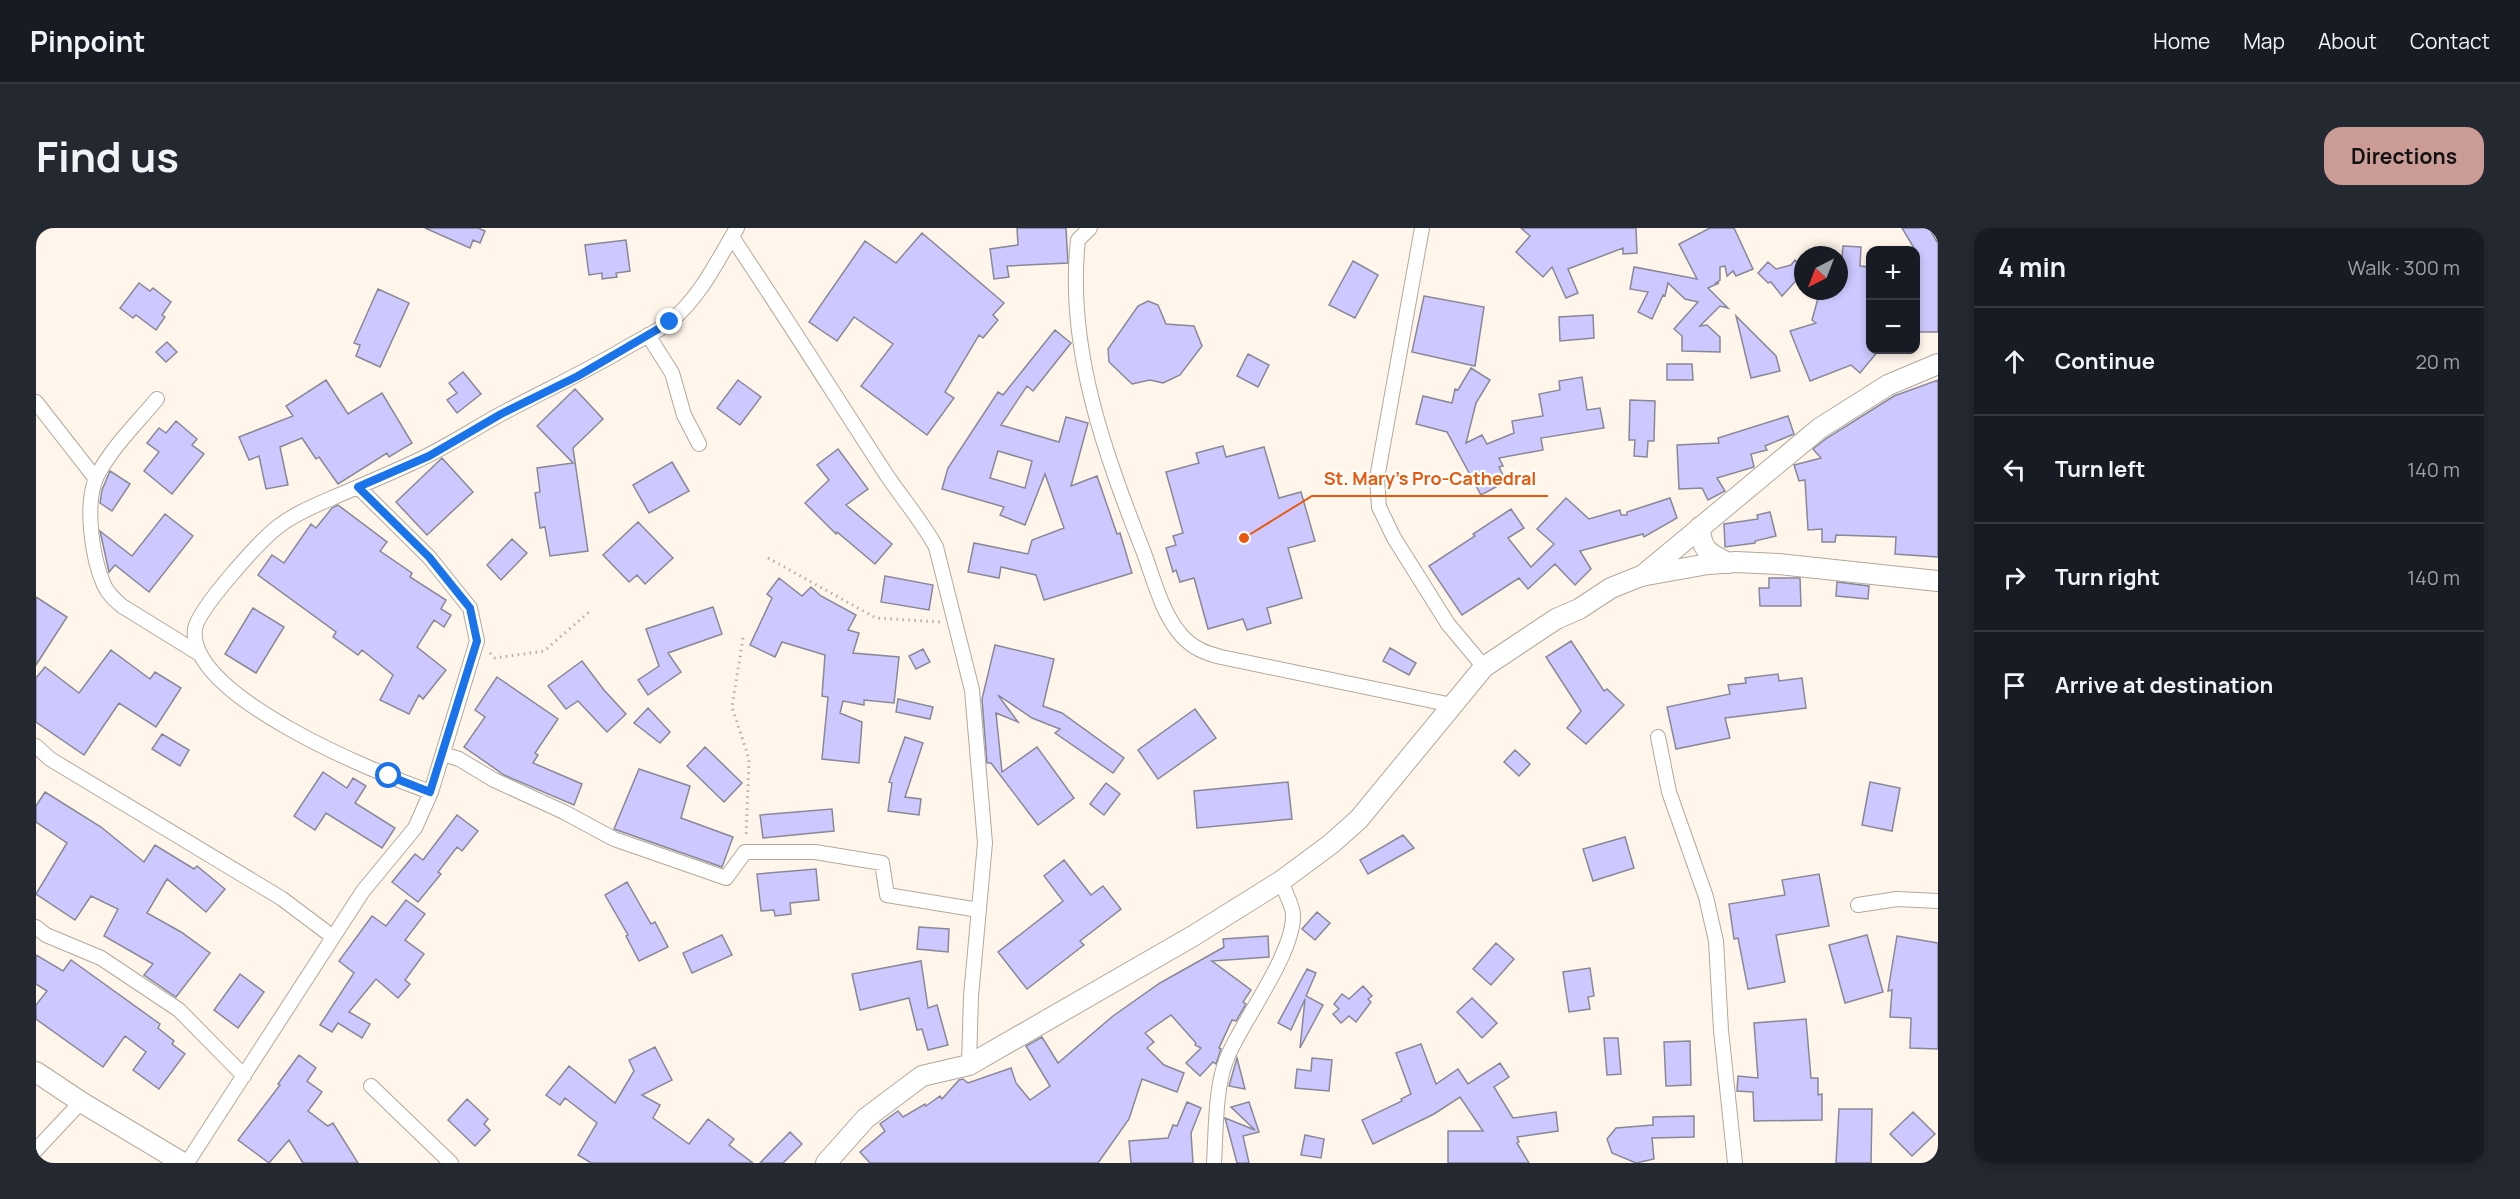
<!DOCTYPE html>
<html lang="en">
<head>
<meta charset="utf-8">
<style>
	:root { --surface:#171b24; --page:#242831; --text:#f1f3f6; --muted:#9ea1a6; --line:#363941; --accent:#ca9c95 }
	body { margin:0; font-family:Manrope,sans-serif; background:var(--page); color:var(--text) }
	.controls { position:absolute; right:18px; top:18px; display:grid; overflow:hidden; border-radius:12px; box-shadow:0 3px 9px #0003 }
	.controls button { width:54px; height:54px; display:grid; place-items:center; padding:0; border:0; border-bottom:2px solid var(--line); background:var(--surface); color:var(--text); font:30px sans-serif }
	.compass { position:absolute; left:1758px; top:18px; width:54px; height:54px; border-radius:50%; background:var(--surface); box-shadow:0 3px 9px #0003; rotate:222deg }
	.stop { position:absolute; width:18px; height:18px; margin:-14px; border:4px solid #1a73e8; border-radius:50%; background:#fff }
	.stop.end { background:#1a73e8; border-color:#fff; box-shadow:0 2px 6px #0008 }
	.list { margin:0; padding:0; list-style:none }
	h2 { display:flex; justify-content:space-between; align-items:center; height:78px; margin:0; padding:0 24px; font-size:26px }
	h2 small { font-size:20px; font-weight:400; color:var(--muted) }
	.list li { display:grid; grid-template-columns:39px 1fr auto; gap:18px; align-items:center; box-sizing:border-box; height:108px; padding:0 24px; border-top:2px solid var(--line) }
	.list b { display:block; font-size:22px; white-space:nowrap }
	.list em { font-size:20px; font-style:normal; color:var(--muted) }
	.icon { flex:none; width:33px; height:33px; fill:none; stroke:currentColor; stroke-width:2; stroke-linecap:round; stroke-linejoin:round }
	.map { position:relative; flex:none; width:1902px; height:935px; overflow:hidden; border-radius:18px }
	header { display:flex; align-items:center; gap:36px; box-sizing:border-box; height:84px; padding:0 30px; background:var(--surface); border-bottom:2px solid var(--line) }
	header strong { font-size:28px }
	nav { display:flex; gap:33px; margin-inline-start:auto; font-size:21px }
	.intro { display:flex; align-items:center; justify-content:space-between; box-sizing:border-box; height:144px; padding:0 36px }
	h1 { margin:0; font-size:42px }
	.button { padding:15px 27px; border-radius:18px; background:var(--accent); color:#111; font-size:21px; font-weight:700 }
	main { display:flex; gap:36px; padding:0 36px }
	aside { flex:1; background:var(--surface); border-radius:18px; box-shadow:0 3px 9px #0003 }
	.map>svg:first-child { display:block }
</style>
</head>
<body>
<header>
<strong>Pinpoint</strong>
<nav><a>Home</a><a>Map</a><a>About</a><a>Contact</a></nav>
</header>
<div class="intro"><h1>Find us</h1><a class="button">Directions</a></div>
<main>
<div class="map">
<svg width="1902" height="935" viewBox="0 0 1902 935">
	<rect width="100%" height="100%" fill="#fff5eb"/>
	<!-- building -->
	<path fill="#cdc8ff" stroke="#888896" stroke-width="1.5" fill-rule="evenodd" d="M389,0H442L449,3L444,15L437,12L434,20Z
		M981,0H1030L1032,35L971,38L973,49L958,51L954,21L982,17Z
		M1485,0H1600L1601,25L1587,26V20L1532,41L1542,65L1530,70L1516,39L1507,49L1480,24L1494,8Z
		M1674,0H1698L1717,41L1700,48L1697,43L1691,48L1689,38L1684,39V52L1680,55H1683L1672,60L1692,80L1684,78L1664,98L1671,97L1684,109V124L1646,123V108L1638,101L1662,74L1649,71L1632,55L1629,68L1627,67L1616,91L1602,84L1612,64L1594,61L1598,39L1661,51L1643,16Z
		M1866,0H1893L1902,16V104H1883V66L1880,67L1881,25Z
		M886,5L968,75L957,87L962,92L947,110L943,107L909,164L918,170L891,207L825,158L857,116L818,89L801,113L773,94L829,13L860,35Z
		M590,12L594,43L580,45L581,49L566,51V45L553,47L549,17Z
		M1807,18L1825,19L1824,38L1834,39V77L1832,76L1834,122H1843L1824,145L1815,137L1774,153L1754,103L1780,95L1776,92L1784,63H1803Z
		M1759,32L1767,39V45L1746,68L1735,54L1732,55L1722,45L1732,34L1740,41L1755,37Z
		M1317,33L1342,47L1319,90L1293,77Z
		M103,55L114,63L117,60L135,74L126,87L129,89L120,102L100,87L97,90L84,80Z
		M342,61L373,75L344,139L320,128L324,117L318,115Z
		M1388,68L1448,79L1439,138L1376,124Z
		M1112,73L1122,77L1130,96L1158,98L1166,118L1144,147L1127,155L1114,152L1096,156L1073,134L1072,121L1102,78Z
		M1557,87L1558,110L1524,113L1523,89Z
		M1700,88L1740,128L1744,143L1715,150Z
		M1019,102L1035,115L997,163L991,158L965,197L1023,214L1030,189L1052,195L1035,258L1061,248L1081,306L1084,305L1096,345L1008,372L1000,347L965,339L963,350L932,344L938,315L992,326L996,312L1028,300L1009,246L989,297L964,287L968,279L906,261L912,240L962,164L967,167ZM962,223L996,233L989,260L954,250Z
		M131,114L141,124L130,134L120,124Z
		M1212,126L1233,137L1222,159L1201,148Z
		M1631,136H1656L1657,152H1631Z
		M1435,140L1454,152L1440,175L1430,215L1446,207L1451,216L1478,205L1476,193L1507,188L1503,166L1524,162L1523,153L1546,149L1551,182L1564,180L1568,200L1505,210L1507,222L1463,230L1467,238L1463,239L1468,249L1457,255L1460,259L1445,267L1411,204L1380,196L1387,168L1416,175L1419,161L1422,162Z
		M427,144L445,166L421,185L411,172L421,165L413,155Z
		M290,152L312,186L346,165L376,215L353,229L351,225L302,256L283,229L280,231L266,210L244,219L252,257L230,261L223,228L213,232L203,209L257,188L250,178Z
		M702,152L725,169L704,197L681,180Z
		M1902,152V329L1859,326L1860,309L1800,307L1799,314H1786V301L1772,302L1769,252L1763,253L1758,237L1785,230L1777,221L1791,210L1858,168Z
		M539,161L567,191L537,220L552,323L514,328L509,299L504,300L499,265L504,264L501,240L537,235L501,198Z
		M1594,172L1619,173L1618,213H1612L1611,229L1598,228L1599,212H1593Z
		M1752,188L1758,206L1729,218L1731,222L1715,226L1718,239L1681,250L1689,263L1672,272L1666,260L1643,261L1641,217L1683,215L1682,210Z
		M140,193L161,211L156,217L168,226L136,266L108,243L123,224L111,215L123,200L130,205Z
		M1187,218L1190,229L1228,219L1243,270L1265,264L1279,313L1252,320L1266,370L1231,380L1235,395L1211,402L1207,391L1172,401L1158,350L1144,354L1140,342L1137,344L1130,320L1140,317L1137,308L1147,305L1130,244L1163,235L1160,225Z
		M802,221L832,261L810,277L856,316L839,336L801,304L800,306L769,275L793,252L781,237Z
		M406,230L437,264L391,307L360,274Z
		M636,234L653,263L613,285L597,257Z
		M74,243L94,256L76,283L64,275L66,262Z
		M1530,270L1553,291L1584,282L1585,287H1591V284L1634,270L1641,290L1608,309L1607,306L1544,323L1555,341L1539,357L1519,336L1492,361L1483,350L1426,387L1393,338L1439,308L1437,306L1475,281L1488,300L1472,310L1495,339L1518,316L1501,301Z
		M302,277L351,314L344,323L376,345L374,349L410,372L405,381L415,387L408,399L398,392L381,419L410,442L387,471L383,467L373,486L344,472L357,447L326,422L322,427L297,409L300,404L222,347L236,327L248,335L275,296L280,300L296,280Z
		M1734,284L1740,308L1719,313V315L1689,319L1688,296L1722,291L1721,287Z
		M129,286L157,308L113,364L79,337L73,344L64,303L96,328Z
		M602,294L637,330L609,356L601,347L593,354L567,327Z
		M476,311L491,325L465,352L451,337Z
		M849,348L897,357L893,382L845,374Z
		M743,350L766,368L775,359L785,368L820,387L812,402L823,405L817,425L863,429L858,475L828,472V477L807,473L804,485L826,494L823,535L786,531L792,469L786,468L789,427L746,414L739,429L714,417L736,370L731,366Z
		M1733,350H1764L1765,378H1724L1723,360H1733Z
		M1801,354L1833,358L1832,371L1800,368Z
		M0,369L31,389L0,437Z
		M677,379L686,406L632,425L645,444L612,467L602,452L623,438L610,401Z
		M217,380L248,399L220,445L189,426Z
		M1535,413L1568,463L1571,461L1588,477L1550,516L1531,500L1545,483L1510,429Z
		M959,417L1018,431L1007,478L1026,485L1088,530L1077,545L1019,505L1024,501L996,490L962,467L982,494L960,485L966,544L1001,519L1038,570L1002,597L955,535H951L946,471Z
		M1354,420L1380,435L1373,447L1347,433Z
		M887,421L894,434L880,441L873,428Z
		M75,422L114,451L119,444L145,460L120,499L83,475L48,527L0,494V450L9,439L43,465Z
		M546,433L568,462L590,486L571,504L542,473L530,481L512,458Z
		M1742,446L1743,453L1766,450L1770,480L1689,490L1694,510L1640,521L1631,479L1694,466L1692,457L1710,455L1709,450Z
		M461,449L522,491L499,525L502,527L497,535L546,556L538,577L468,547L428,519L449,489L439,482Z
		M862,471L897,479L894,491L860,484Z
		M612,480L634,504L624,515L598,495Z
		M1159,481L1180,510L1122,551L1102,522Z
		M126,506L153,522L144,538L116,521Z
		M869,509L887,515L869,569L885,571L883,587L852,583L856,555L853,554Z
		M669,519L706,555L688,574L651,538Z
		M1479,522L1494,536L1483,548L1468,534Z
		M603,541L654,558L645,590L697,609L686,639L578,601Z
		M287,544L311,560L317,550L330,558L319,575L359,600L346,620L290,585L279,602L258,588Z
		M1252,554L1256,591L1161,600L1158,563Z
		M1834,554L1864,560L1856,603L1826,597Z
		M1070,555L1084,566L1068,587L1054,576Z
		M9,564L65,599L108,634L119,617L158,641L161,638L189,661L170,684L131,651L111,685L145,704L174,725L140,769L108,747L117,736L68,708L82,681L55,668L39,692L0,666L31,615L0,594V578Z
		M796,581L798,603L727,610L724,587Z
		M421,587L442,603L426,623L421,619L402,644L405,646L382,674L356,654L379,626L387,632Z
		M1367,607L1378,620L1332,646L1324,632Z
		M1589,609L1598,640L1557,653L1547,621Z
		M1028,632L1055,667L1067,658L1085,681L1044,713L1048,717L991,761L962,724L1027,673L1008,648Z
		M780,641L783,672L754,675L755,686L739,688L738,682L725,683L721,646Z
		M1783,646L1793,698L1740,707L1749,754L1712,761L1702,710L1698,711L1693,676L1749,667L1746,652Z
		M591,654L615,696L619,694L632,719L603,733L590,708L592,707L569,667Z
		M370,672L389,686L369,712L388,726L369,752L374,756L362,770L340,751L313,784L334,796L326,810L302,795L296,804L284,797L318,745L303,733L336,688L350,698Z
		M1281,684L1294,695L1279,712L1266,701Z
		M883,699L913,701L912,724L881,721Z
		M686,707L696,727L656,745L647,725Z
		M1831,707L1847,764L1809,775L1793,717Z
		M1232,708L1233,729L1176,733L1215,762L1207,774L1210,776L1200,793L1196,792L1183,820L1185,821L1180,836L1177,834L1164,848L1150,835L1165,820L1159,817L1160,815L1135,787L1109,805L1118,814L1111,820L1128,837L1148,845L1141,864L1106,851L1093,891L1062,935H834L824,924L849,903L844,896L862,883L867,889L889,876L890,878L904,868L906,871L923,852L927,851L932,855L975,840L980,855L994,872L1014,858L990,818L1006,809L1022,835L1077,788L1124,755L1188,719L1187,711Z
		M1861,708L1902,715V821L1874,820L1875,790L1854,789L1856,762L1852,763Z
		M1460,715L1478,731L1455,757L1437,741Z
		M0,727L27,743L35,732L124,796L122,800L138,813L136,816L149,826L123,861L97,842L110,824L89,808L67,839L0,791V777L11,763L0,756Z
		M885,733L892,780L901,777L912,817L892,822L886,801L881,802L873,770L824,782L816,746Z
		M1554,740L1558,768L1552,769L1554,781L1533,784L1527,744Z
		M1271,741L1280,745L1270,768L1287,777L1264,820L1269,771L1255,802L1242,795Z
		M204,746L228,764L202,800L178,782Z
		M1327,758L1336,768L1332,771L1335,774L1320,794L1313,788L1305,795L1297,786L1303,781L1298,776L1306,766L1313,771Z
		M1436,770L1461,795L1446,810L1421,784Z
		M1770,791L1775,850H1782V867L1786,866V892L1718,893L1717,864L1701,863L1702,848L1722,850L1718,795Z
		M1568,810H1582L1585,846L1571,847Z
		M1654,813L1655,857L1630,858L1628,814Z
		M1385,816L1400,856L1422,841L1432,856L1464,835L1473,849L1458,859L1477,890L1520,884L1522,903L1481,909L1483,914L1481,915L1493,935H1412V903H1447L1424,869L1398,886L1337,916L1326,892L1366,873L1365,871L1375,866L1360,825Z
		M619,819L636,852L606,867L624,877L617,890L653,916L672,891L698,911L693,917L717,935H555L542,927L561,895L529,870L524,877L510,867L533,838L579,875L598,843L593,832Z
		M263,827L280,840L271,853L286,864L272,883L292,898L297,895L322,935H267L253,912L233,935L202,912L244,857L242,856Z
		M1201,830L1209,861L1193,858Z
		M1276,830L1296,832L1293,863L1259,860L1261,841L1275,843Z
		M431,871L452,891L448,896L454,902L439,918L412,892Z
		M1151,874L1165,880L1155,905L1157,935H1095L1093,913L1132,910L1137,897L1141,898Z
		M1213,874L1223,904L1207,908L1213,935H1201L1189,890L1219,902L1195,879Z
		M1803,881H1836L1835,935H1800Z
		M1877,884L1899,906L1876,928L1854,906Z
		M1658,888V909L1616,910L1618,931L1600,935L1576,925L1571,911L1580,900L1617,897V889Z
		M754,904L766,916L747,935H724Z
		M1269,907L1288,911L1285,930L1265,927Z"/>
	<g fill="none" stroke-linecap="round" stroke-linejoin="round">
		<defs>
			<path id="street" d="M1054,0L1042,12C1030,120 1069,226 1108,325C1118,352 1126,386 1146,408C1157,420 1169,425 1185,429L1416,477
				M1386,0L1341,250L1343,279L1358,310L1412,396L1448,439
				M696,9C747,85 796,163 846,240C863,267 885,291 900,319L936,462L949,615L935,768L933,837
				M612,107L636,145L648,187L663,216
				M121,171C101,195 76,219 61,248C48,275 56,330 68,357C72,366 79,372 86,378L162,425
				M0,174L60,251
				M1622,509L1633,564L1670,669L1680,713L1685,802L1699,935
				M0,518L14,531L245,670L297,709
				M407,526L423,531L458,552L528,584L578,611L690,650L709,624H779L846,635L851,667L943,682
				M395,564C342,546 150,468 159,401C162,381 225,311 243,298C258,286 278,278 296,270C322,259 348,248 374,236C406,222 434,203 465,186C508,163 551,143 593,118C607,110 623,103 635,93C665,68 681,33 701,0
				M1822,677L1861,671L1902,673
				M0,699L10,707L65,730L143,782L208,848
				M335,858L415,935
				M0,922L45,874
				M151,935L327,663L379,600L395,564L441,413L434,380L393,329L322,259
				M1178,935C1180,903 1179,859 1191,830C1206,793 1258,726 1257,687C1257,677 1248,663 1245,653"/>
			<path id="secondary" d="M1664,299C1665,322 1672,325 1692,335
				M1606,348L1784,200L1852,157L1902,136
				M0,844L45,874L147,935
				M790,935L830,890L886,848L933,837L1157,708L1245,653L1295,616L1323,591L1448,439L1520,391L1543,381L1575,360L1605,348L1672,336L1700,334L1742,336L1902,353"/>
		</defs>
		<!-- street casing -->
		<use href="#street" stroke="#b3a89c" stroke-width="16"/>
		<!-- secondary casing -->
		<use href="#secondary" stroke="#b3a89c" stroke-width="22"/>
		<!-- path -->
		<path stroke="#b6aea6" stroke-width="3" stroke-dasharray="1.5 4.5" stroke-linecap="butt" d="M732,330L840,390L905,394
			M707,410L696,479L713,531L710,610
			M454,425L459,430L508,423L553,384"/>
		<!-- street -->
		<use href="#street" stroke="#fff" stroke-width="14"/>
		<!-- secondary -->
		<use href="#secondary" stroke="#fff" stroke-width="20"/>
	</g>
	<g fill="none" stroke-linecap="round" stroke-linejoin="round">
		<!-- route -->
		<path stroke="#1a73e8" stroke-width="8" d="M353,548L394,564L441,413L434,380L393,329L322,259L393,228L465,186L542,148L634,94"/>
	</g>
	<!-- callouts -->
	<path fill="none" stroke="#e8590c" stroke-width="2" d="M1208 310L1276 268H1512"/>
	<circle fill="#e8590c" stroke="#fff" stroke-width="2" cx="1208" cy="310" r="6"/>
	<g font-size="18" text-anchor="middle" font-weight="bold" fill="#e8590c" stroke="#fff" stroke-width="4.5" stroke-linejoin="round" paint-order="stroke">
		<text x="1394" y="257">St. Mary's Pro-Cathedral</text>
	</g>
</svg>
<div class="controls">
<button>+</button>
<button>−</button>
</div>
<svg class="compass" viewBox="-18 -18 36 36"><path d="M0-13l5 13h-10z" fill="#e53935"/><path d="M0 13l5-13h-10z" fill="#9ea1a6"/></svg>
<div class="stop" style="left:353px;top:548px"></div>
<div class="stop end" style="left:634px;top:94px"></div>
</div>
<aside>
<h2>4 min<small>Walk · 300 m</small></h2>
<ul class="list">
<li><svg class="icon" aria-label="ahead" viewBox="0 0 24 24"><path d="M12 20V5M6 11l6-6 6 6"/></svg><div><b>Continue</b></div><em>20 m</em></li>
<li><svg class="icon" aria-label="left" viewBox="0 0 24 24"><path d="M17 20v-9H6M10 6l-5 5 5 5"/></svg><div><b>Turn left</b></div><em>140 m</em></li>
<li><svg class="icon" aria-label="right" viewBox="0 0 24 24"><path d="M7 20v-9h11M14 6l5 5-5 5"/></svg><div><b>Turn right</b></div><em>140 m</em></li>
<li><svg class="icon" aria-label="arrive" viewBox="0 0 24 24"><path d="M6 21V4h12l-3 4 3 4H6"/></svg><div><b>Arrive at destination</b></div></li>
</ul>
</aside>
</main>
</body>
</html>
